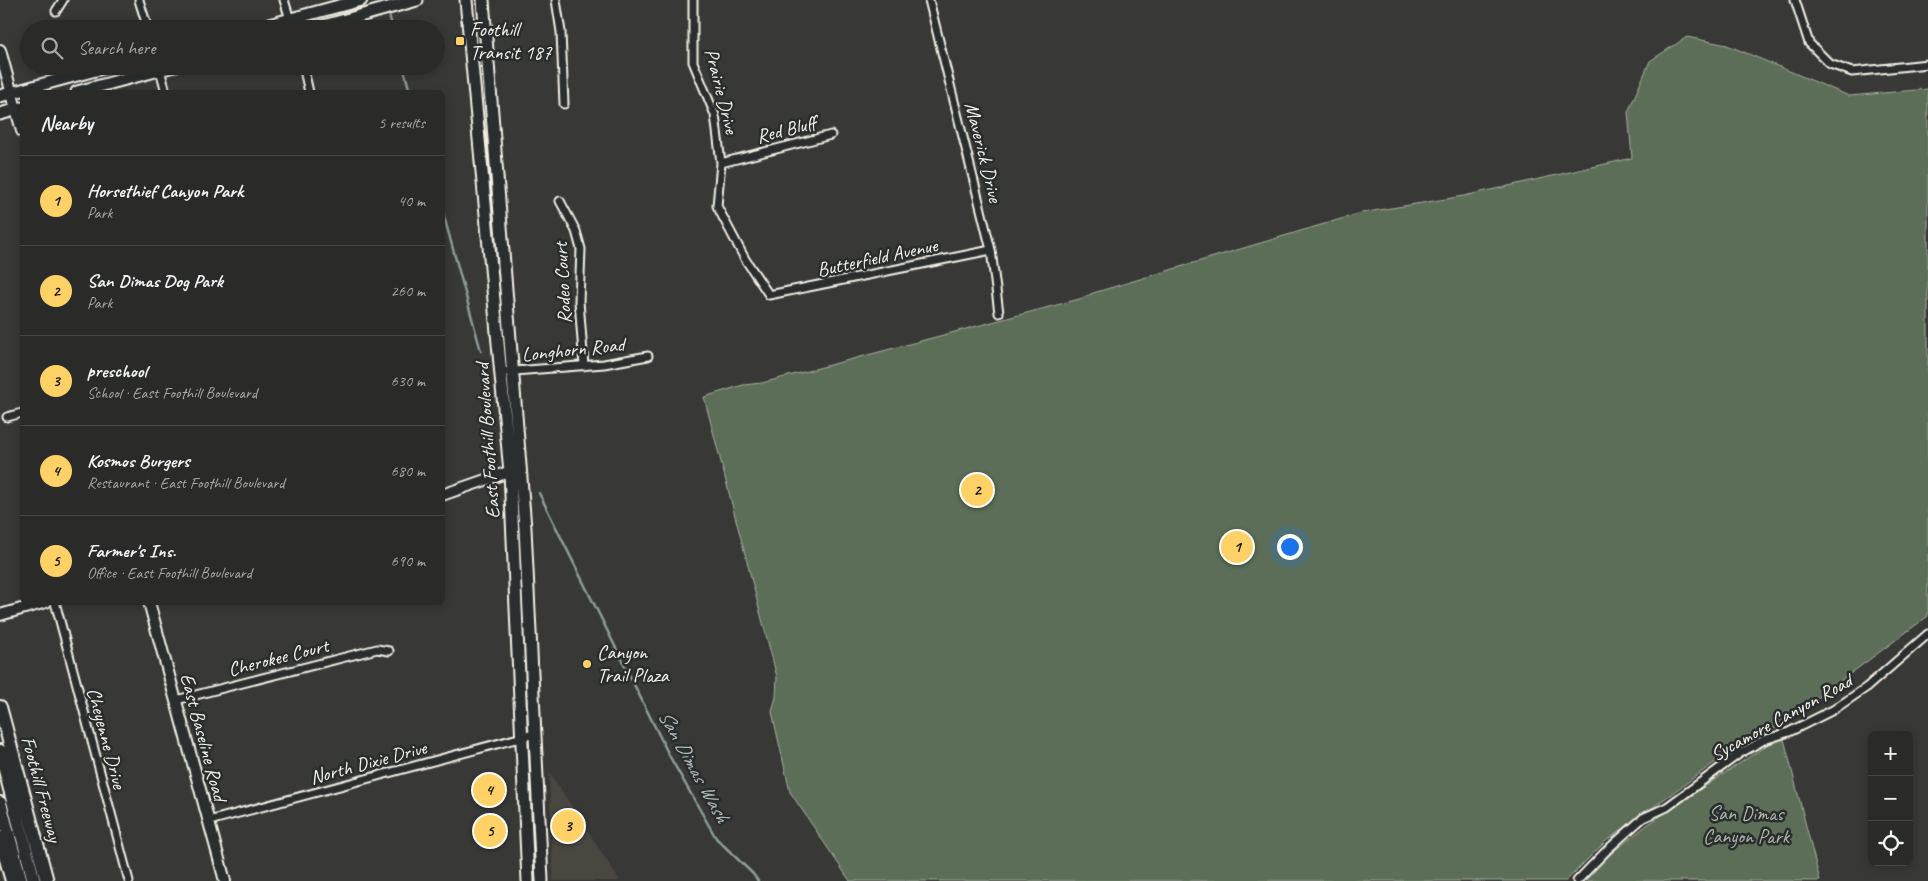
<!DOCTYPE html>
<html lang="en">
<head>
<meta charset="utf-8">
<style>
	:root { --surface:#2a2a28; --page:#363634; --text:#f1f3f6; --muted:#a5a7a8; --line:#464645; --accent:#ffd166 }
	body { margin:0; font-family:Caveat,sans-serif; background:var(--page); color:var(--text) }
	.controls { position:absolute; right:15px; bottom:15px; display:grid; overflow:hidden; border-radius:8px; box-shadow:0 2px 8px #0003 }
	.controls button { width:45px; height:45px; display:grid; place-items:center; padding:0; border:0; border-bottom:1px solid var(--line); background:var(--surface); color:var(--text); font:25px sans-serif }
	.you { position:absolute; left:1289px; top:546px; width:18px; height:18px; margin:-12px; border:4px solid #fff; border-radius:50%; background:#1a73e8; box-shadow:0 0 0 8px #1a73e833 }
	.badge { display:grid; place-items:center; width:32px; height:32px; border-radius:50%; background:var(--accent); color:#111; font-size:16px; font-weight:700 }
	.pin { position:absolute; translate:-50% -50%; border:2px solid #fff; box-shadow:0 1px 5px #0006 }
	.list { margin:0; padding:0; list-style:none }
	h2 { display:flex; justify-content:space-between; align-items:center; height:65px; margin:0; padding:0 20px; font-size:21px }
	h2 small { font-size:16px; font-weight:400; color:var(--muted) }
	.list li { display:grid; grid-template-columns:32px 1fr auto; gap:15px; align-items:center; box-sizing:border-box; height:90px; padding:0 20px; border-top:1px solid var(--line) }
	.list b { display:block; font-size:19px; white-space:nowrap }
	.list p { margin:0; font-size:16px; white-space:nowrap; color:var(--muted) }
	.list em { font-size:16px; font-style:normal; color:var(--muted) }
	.icon { flex:none; width:28px; height:28px; fill:none; stroke:currentColor; stroke-width:2; stroke-linecap:round; stroke-linejoin:round }
	.map { position:relative; flex:none; width:1928px; height:881px; overflow:hidden }
	.search { position:absolute; background:var(--surface); box-shadow:0 2px 8px #0003; left:20px; top:20px; width:425px; height:55px; display:flex; align-items:center; gap:12px; box-sizing:border-box; padding:0 18px; border-radius:28px; color:var(--muted); font-size:19px }
	.panel { position:absolute; background:var(--surface); box-shadow:0 2px 8px #0003; left:20px; top:90px; width:425px; height:515px; border-radius:8px }
	.map>svg:first-child { display:block }
</style>
</head>
<body>
<div class="map">
<svg width="1928" height="881" viewBox="0 0 1928 881">
	<rect width="100%" height="100%" fill="#383836"/>
	<filter id="ink" filterUnits="userSpaceOnUse"><feTurbulence type="fractalNoise" baseFrequency=".02" numOctaves="2"/><feDisplacementMap in="SourceGraphic" scale="10" xChannelSelector="R" yChannelSelector="G"/><feConvolveMatrix kernelMatrix="1 2 1 2 8 2 1 2 1" color-interpolation-filters="sRGB"/></filter>
	<g filter="url(#ink)">
		<!-- built -->
		<path fill="#494640" d="M549,771L620,881H553Z"/>
		<!-- green -->
		<path fill="#5b6e58" stroke="#a8b0a0" d="M1687,37L1727,45L1849,96L1928,89V616L1780,726L1742,743L1606,841L1566,881H850L790,792L772,712L776,697L777,677L704,397L743,385L762,383L1083,298L1093,293L1361,213L1464,196L1632,158L1628,112L1650,61Z
			M1784,739L1820,881H1585L1613,852L1647,825L1767,745Z"/>
		<g fill="none" stroke-linecap="round" stroke-linejoin="round">
			<!-- stream -->
			<path stroke="#8c9e9b" stroke-width="2.5" d="M388,11L393,29
				M403,66L410,92
				M442,209L481,351
				M539,493L670,757L716,838L753,874L758,881"/>
			<defs>
				<path id="minor" d="M139,0L148,29
					M284,0L293,29
					M556,0L561,32L564,104
					M693,0V62L715,115L721,163L717,206L745,259L769,295L991,250
					M929,0L991,250L999,313
					M1795,0L1809,43L1830,64L1852,72L1928,64
					M56,11L63,0
					M159,66L166,92
					M303,66L309,92
					M721,163L831,135
					M560,201L576,231L581,249L579,301L584,366
					M501,372L604,364L648,356
					M7,417L22,413
					M55,602L129,881
					M176,700L377,649L389,651
					M209,821L534,734
					M1577,881L1607,850L1643,818L1667,807L1739,754L1764,740L1789,732L1833,710L1867,687L1928,634"/>
				<path id="secondary" d="M0,50L22,131
					M442,495L517,469
					M149,602L225,881
					M0,615L46,602"/>
				<path id="primary" d="M466,0L510,472L528,881
					M483,0L525,528L542,881
					M254,29L361,0
					M313,29L417,0
					M77,92L174,66
					M0,96L110,66
					M0,114L22,108"/>
				<path id="motorway" d="M0,707L47,881
					M0,751L34,881
					M0,803L21,881
					M0,838L12,881"/>
			</defs>
			<!-- minor casing -->
			<use href="#minor" stroke="#f4f1e8" stroke-width="11"/>
			<!-- secondary casing -->
			<use href="#secondary" stroke="#f4f1e8" stroke-width="14"/>
			<!-- primary casing -->
			<use href="#primary" stroke="#f4f1e8" stroke-width="15"/>
			<!-- motorway casing -->
			<use href="#motorway" stroke="#f4f1e8" stroke-width="16"/>
			<!-- minor -->
			<use href="#minor" stroke="#2a2d2e" stroke-width="7"/>
			<!-- secondary -->
			<use href="#secondary" stroke="#2a2d2e" stroke-width="10"/>
			<!-- primary -->
			<use href="#primary" stroke="#2a2d2e" stroke-width="11"/>
			<!-- motorway -->
			<use href="#motorway" stroke="#2a2d2e" stroke-width="12"/>
		</g>
	</g>
	<!-- markers -->
	<g fill="#ffd166" stroke="#2a2d2e" stroke-width="2">
		<rect x="455" y="36" width="10" height="10" rx="2.5"/>
		<circle cx="587" cy="664" r="5"/>
	</g>
	<g text-anchor="middle" stroke-width="5" stroke-linejoin="round" paint-order="stroke">
		<!-- poi labels -->
		<g font-size="20" fill="#f4f1e8" stroke="#2a2d2e" text-anchor="start">
			<text x="470" y="36">Foothill<tspan x="470" dy="23">Transit 187</tspan></text>
			<text x="597" y="659">Canyon<tspan x="597" dy="23">Trail Plaza</tspan></text>
		</g>
		<!-- street labels -->
		<g font-size="20" fill="#f4f1e8" stroke="#2a2d2e">
			<text transform="translate(722 91) rotate(76)" y="7">Prairie Drive</text>
			<text transform="translate(786 129) rotate(-14)" y="7">Red Bluff</text>
			<text transform="translate(984 152) rotate(76)" y="7">Maverick Drive</text>
			<text transform="translate(877 257) rotate(-12)" y="7">Butterfield Avenue</text>
			<text transform="translate(562 283) rotate(-93)" y="7">Rodeo Court</text>
			<text transform="translate(573 349) rotate(-6)" y="7">Longhorn Road</text>
			<text transform="translate(487 441) rotate(-94)" y="7">East Foothill Boulevard</text>
			<text transform="translate(278 657) rotate(-14)" y="7">Cherokee Court</text>
			<text transform="translate(1781 717) rotate(-29)" y="7">Sycamore Canyon Road</text>
			<text transform="translate(204 737) rotate(75)" y="7">East Baseline Road</text>
			<text transform="translate(107 738) rotate(75)" y="7">Cheyenne Drive</text>
			<text transform="translate(368 762) rotate(-15)" y="7">North Dixie Drive</text>
			<text transform="translate(42 789) rotate(75)" y="7">Foothill Freeway</text>
		</g>
		<!-- park labels -->
		<g font-size="20" fill="#afb6a7" stroke="#2a2d2e">
			<text x="1746" y="820">San Dimas<tspan x="1746" dy="23">Canyon Park</tspan></text>
		</g>
		<!-- water labels -->
		<g font-size="21" font-style="italic" fill="#afb9b5" stroke="#2a2d2e">
			<text transform="translate(694 766) rotate(61)" y="7">San Dimas Wash</text>
		</g>
	</g>
</svg>
<div class="controls">
<button>+</button>
<button>−</button>
<button><svg class="icon" aria-label="locate" viewBox="0 0 24 24"><circle cx="12" cy="12" r="6"/><path d="M12 2v4M12 18v4M2 12h4M18 12h4"/></svg></button>
</div>
<div class="you"></div>
<div class="pin badge" style="left:1237px;top:547px">1</div>
<div class="pin badge" style="left:977px;top:490px">2</div>
<div class="pin badge" style="left:568px;top:826px">3</div>
<div class="pin badge" style="left:489px;top:790px">4</div>
<div class="pin badge" style="left:490px;top:831px">5</div>
<div class="search"><svg class="icon" aria-label="search" viewBox="0 0 24 24"><circle cx="10" cy="10" r="6"/><path d="M15 15l6 6"/></svg>Search here</div>
<section class="panel">
<h2>Nearby<small>5 results</small></h2>
<ul class="list">
<li><span class="badge">1</span><div><b>Horsethief Canyon Park</b><p>Park</p></div><em>40 m</em></li>
<li><span class="badge">2</span><div><b>San Dimas Dog Park</b><p>Park</p></div><em>260 m</em></li>
<li><span class="badge">3</span><div><b>preschool</b><p>School · East Foothill Boulevard</p></div><em>630 m</em></li>
<li><span class="badge">4</span><div><b>Kosmos Burgers</b><p>Restaurant · East Foothill Boulevard</p></div><em>680 m</em></li>
<li><span class="badge">5</span><div><b>Farmer's Ins.</b><p>Office · East Foothill Boulevard</p></div><em>690 m</em></li>
</ul>
</section>
</div>
</body>
</html>
